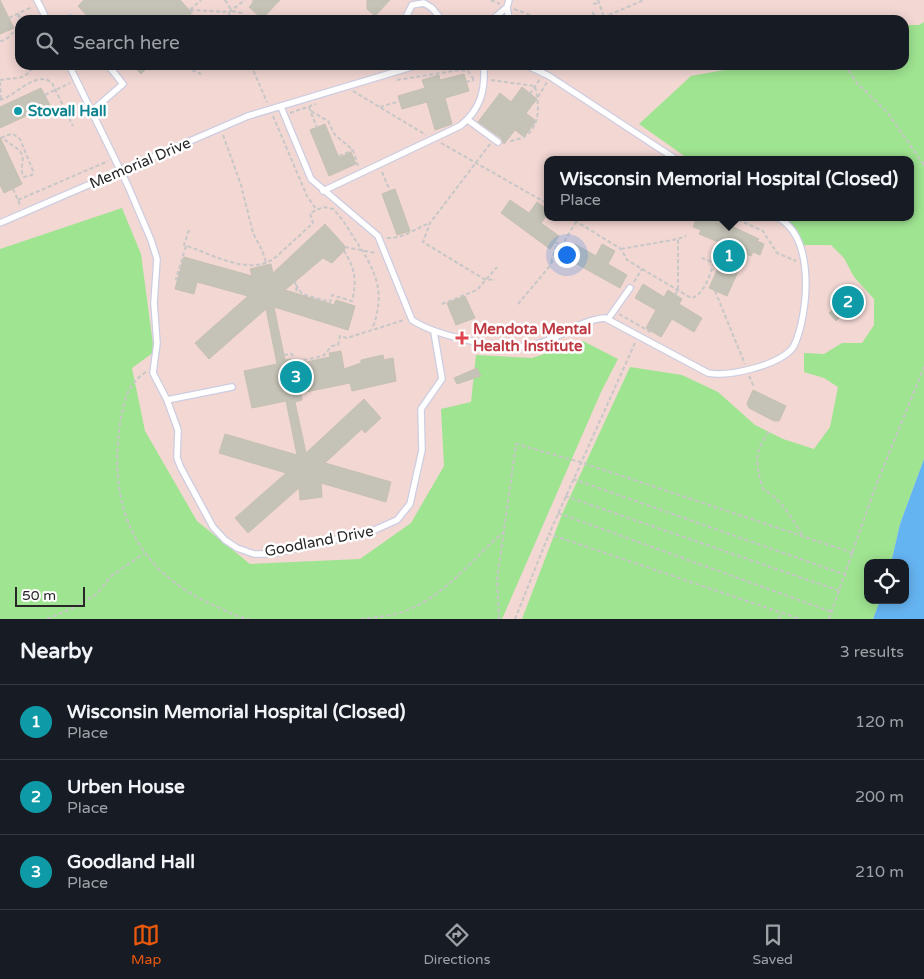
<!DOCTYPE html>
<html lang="en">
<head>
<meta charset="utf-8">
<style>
	:root { --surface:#171b24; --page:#242831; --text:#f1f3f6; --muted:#9ea1a6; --line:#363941; --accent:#ea580c }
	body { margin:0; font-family:"Varela Round",sans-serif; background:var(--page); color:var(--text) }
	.controls { position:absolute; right:15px; bottom:15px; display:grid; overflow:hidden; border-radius:10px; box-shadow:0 2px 12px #0003 }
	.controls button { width:45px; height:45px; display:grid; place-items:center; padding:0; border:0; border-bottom:1px solid var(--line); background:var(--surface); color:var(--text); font:25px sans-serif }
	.scale { position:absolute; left:15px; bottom:12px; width:70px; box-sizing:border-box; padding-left:5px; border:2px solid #272727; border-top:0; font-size:14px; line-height:18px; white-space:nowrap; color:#272727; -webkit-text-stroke:4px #fff; paint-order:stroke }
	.you { position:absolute; left:566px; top:254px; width:18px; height:18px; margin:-12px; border:4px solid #fff; border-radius:50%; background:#1a73e8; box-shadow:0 0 0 8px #1a73e833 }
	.badge { display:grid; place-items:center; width:32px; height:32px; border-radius:50%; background:var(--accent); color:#fff; font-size:16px; font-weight:700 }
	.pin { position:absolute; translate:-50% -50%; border:2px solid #fff; box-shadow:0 1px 5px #0006 }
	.popup { position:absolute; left:544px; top:156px; width:370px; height:65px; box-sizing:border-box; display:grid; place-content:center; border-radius:10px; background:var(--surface); filter:drop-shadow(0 1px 4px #0005); font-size:16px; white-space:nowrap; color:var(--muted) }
	.popup b { font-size:19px; color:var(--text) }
	.popup::after { content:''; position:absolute; left:50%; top:100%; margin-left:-10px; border:10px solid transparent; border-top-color:var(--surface) }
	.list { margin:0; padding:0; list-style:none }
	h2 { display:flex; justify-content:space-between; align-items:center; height:65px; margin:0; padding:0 20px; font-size:21px }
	h2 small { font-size:16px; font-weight:400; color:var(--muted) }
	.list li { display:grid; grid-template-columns:32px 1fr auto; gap:15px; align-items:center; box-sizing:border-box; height:75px; padding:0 20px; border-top:1px solid var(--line) }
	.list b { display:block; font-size:19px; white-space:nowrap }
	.list p { margin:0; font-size:16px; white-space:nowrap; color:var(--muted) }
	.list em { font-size:16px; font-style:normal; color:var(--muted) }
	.icon { flex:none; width:28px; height:28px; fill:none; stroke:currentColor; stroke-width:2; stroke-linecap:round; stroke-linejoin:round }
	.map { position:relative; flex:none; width:924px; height:619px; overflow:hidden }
	.search { position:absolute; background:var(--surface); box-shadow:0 2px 12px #0003; left:15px; right:15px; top:15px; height:55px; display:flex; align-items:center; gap:12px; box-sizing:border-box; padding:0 18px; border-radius:15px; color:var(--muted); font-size:19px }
	.sheet { height:290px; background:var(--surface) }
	nav { display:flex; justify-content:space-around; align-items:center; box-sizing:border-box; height:70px; border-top:1px solid var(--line); background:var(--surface); font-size:14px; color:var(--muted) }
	nav a { display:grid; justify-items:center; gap:2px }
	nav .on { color:var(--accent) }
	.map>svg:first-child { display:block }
</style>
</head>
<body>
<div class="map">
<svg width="924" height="619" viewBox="0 0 924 619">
	<rect width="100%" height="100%" fill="#eae5d7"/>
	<!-- medical -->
	<path fill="#f2d7d3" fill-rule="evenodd" d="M0,0H924V459L900,524L891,563H868V600H880L873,619H0ZM20,20H904V65H20ZM548,160H910V217H548Z"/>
	<!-- green -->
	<path fill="#9fe491" d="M924,22V459L900,524L891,563H868V600H880L873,619H522L563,512L630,367L682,375L718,392L755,425L783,439L814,449L830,427L838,387L824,378L804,372V353L824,354L842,343H862L874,325V299L854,277L844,258L831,245H804L786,217H910V160H690L639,124L691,76L752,65H904V25H919Z
		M122,208L141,254L154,352L132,368L145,431L197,521L250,564L360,559L411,523L444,466L441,409L471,402L476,355L532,358L583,341L618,359L601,392L502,619H0V249Z"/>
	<!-- water -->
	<path fill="#65b4f2" d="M924,459V619H873L880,600H905V563H891L900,524Z"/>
	<!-- building -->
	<path fill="#c5c2b7" stroke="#c5c1b1" d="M0,0L14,28L0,34Z
		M84,0H180L192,13L184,20H91L78,6Z
		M255,0H280L262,19L249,7Z
		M367,0H390L375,16L367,9Z
		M132,65H150L141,74Z
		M464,74L469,91L445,98L452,124L435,130L427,102L402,109L398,96L425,88L422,80L439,75L440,80Z
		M522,87L537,99L526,113L536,121L524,137L515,130L504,144L501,138L478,122L500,93L511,102Z
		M41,88L50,105L0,128V107Z
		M325,124L339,158L351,152L356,164L329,176L310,130Z
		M0,137L22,184L4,193L0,185Z
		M395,189L410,231L397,235L382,194Z
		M510,200L529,213L537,202L548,210V214L541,223L559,236L550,249L501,213Z
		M697,217L706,220L707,217H712L759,239L757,241L764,244L760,255L753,252L751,256L746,254L727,296L709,288L728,246L699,234L701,230L693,227Z
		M325,224L344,245L345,250L332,263L323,258L285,290L334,305L336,300L355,306L348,330L274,307L285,360L291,359L292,365L330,357L329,353L341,351L344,369L361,363V360L383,355L384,360L393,358L396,381L352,391L350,383L301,393L302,400L295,402L306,453L364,399L381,418L365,433L362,429L325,463L391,482L386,502L321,483L322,497L300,500L299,488L248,533L235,518L286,473L219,453L225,434L297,455L286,401L252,408L244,371L277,364L266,309L209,359L195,343L248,296L197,282L194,294L175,289L184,257L252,276L250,269L271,264L273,273Z
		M575,244L596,256L602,244L615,251L608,264L627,275L620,288L566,258Z
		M643,284L664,297L668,290L682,299L679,304L702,318L694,332L672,319L661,337L646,328L656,310L635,298Z
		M849,294L862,310L851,319L845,312L836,321L829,313Z
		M465,296L475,318L456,325L447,303Z
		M477,368L481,376L457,384L454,378Z
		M753,390L786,406L779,421H774L749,408L747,403Z"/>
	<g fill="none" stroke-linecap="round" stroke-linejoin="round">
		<defs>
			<path id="lane" d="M37,0L47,20
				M507,7L509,20
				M407,15L412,5L424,3L432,8L442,20
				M70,18L71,20
				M492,20L507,7L509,0
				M69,65L128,186L151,240L157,259L154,303L157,343L153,373L167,400L178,430L177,458L181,468L213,527L225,540L237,548L254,554H271L370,532L397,520L410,504L422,450L421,409L442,379L434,332
				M526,65L549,76L677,160
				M281,107L311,179L378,236L412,320C436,336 509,353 537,344C561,338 579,320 605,318L708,373C729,377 775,366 791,350C796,345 799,333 801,325C808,294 812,235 777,217
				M92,111L123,84L108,65
				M468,120L498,142
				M323,191L460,126C481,109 485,91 484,65
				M0,223L248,116L418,65
				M608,319L630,288
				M167,400L232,387"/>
		</defs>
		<!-- lane casing -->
		<use href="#lane" stroke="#cdcde1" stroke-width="8"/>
		<!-- path -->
		<path stroke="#c7c7c7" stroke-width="2" stroke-dasharray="4 2.5" stroke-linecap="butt" d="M225,0L232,11L242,13L249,20
			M252,0L254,1
			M491,0L500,4
			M598,0L604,17
			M593,4L599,3
			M514,9L530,15L535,20
			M190,10L229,12L245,0
			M190,10L201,0
			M190,10L196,20
			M592,12L598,19
			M229,13L231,20
			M18,14L23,20
			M9,18L32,7
			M597,20L644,0
			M0,41L5,40C14,33 20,26 18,14
			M180,65L201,74
			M217,65V66
			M251,65L267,102
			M845,65L857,83L887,112L924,165
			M0,80L24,77L36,65
			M397,80L460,70L468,71L474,80
			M491,80L535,86C539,103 541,123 527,135C522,139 513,140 508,142
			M0,82L1,99
			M466,82L474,80
			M353,91L426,135
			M530,94L540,79
			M45,95L70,83
			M538,97L547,82
			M0,100C16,95 28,78 46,79L52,83L73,126
			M309,107L317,128
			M380,107L400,101
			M311,111L328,121L335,135L353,150L358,166
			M290,113L316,104
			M273,116L307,196L316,209
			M223,135L241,185L253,233L262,250L266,262
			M1,138C5,136 9,134 13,134L20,139L33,171L32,175L24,177C18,168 26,161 21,153C17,146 7,144 3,137
			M441,143L548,204
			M490,144L430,223L423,242L484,279L495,280
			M339,156L353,150
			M382,172L390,191
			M13,189L21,207
			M18,200L108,161
			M569,217L621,249L627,260L691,298C704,296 710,274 714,263L702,258
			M732,217L763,231L777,253L796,261
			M189,230L184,245C210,253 251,278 276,257L313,223L310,213L323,207L333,209C342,218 348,228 354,238C375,269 387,292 372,329
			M387,238C403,239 416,228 430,223
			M555,242L571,251
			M345,247L376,253
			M621,249L678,239L686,236
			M551,262L557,243
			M178,280L176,279L186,246
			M295,281L297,293
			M634,282L642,269
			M296,285L302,294L330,302L332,295L352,301C357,281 355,268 344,251
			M715,291L745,364
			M675,295L678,290V239
			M442,304L477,290L497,267
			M518,304L549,267L576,222
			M619,314L652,333L653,332
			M635,343L549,534L800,619
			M284,355L292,354L294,362L323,356L332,346L338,345L340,336L347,338L404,320
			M146,372C126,385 124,402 120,424C108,505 134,569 211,604C223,609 237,618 250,619
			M749,376L754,387
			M769,432C753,451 756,467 763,489C781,499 792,518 802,535
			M573,479L846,575
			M565,496L840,591
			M558,513L832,612
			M47,619L78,606L98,593L110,577L143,554
			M361,619C373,617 387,617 399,613C443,600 471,559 505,531
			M499,619L497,580L516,444L580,462L853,553
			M515,619L549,534
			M779,619L781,613
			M829,619L875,488L924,367"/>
		<!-- lane -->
		<use href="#lane" stroke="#fff" stroke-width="5.5"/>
	</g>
	<!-- markers -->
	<circle fill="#0f9aa8" stroke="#fff" stroke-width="2" cx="18" cy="111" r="5"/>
	<path fill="#e0444e" stroke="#fff" stroke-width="2" d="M459.5 330.5h5v5h5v5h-5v5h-5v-5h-5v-5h5z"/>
	<g text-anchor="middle" stroke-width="5" stroke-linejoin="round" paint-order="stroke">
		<!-- culture labels -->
		<g font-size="15" font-weight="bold" fill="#0d838f" stroke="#fff" text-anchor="start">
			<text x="28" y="116">Stovall Hall</text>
		</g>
		<!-- street labels -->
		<g font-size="15" fill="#272727" stroke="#fff">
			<text transform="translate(140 163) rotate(-23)" y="5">Memorial Drive</text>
			<text transform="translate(319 541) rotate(-11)" y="5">Goodland Drive</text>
		</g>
		<!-- health labels -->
		<g font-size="15" font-weight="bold" fill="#be3a42" stroke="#fff" text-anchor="start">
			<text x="473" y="334">Mendota Mental<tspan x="473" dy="17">Health Institute</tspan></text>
		</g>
	</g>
</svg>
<div class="controls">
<button><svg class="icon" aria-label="locate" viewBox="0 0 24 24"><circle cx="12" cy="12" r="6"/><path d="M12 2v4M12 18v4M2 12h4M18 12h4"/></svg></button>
</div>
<div class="scale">50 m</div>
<div class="you"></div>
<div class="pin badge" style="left:729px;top:256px;background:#0f9aa8">1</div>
<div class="popup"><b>Wisconsin Memorial Hospital (Closed)</b>Place</div>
<div class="pin badge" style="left:848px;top:302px;background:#0f9aa8">2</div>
<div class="pin badge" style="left:296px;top:377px;background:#0f9aa8">3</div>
<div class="search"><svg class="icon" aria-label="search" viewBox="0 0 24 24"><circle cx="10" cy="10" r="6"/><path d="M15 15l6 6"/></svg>Search here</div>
</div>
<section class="sheet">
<h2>Nearby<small>3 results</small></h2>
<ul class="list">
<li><span class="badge" style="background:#0f9aa8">1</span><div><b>Wisconsin Memorial Hospital (Closed)</b><p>Place</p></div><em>120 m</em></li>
<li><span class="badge" style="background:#0f9aa8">2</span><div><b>Urben House</b><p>Place</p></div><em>200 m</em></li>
<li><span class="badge" style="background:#0f9aa8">3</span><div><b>Goodland Hall</b><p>Place</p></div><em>210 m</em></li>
</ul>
</section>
<nav>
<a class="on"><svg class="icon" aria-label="map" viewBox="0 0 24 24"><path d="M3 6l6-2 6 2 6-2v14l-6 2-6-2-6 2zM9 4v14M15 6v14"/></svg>Map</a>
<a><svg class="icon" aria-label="directions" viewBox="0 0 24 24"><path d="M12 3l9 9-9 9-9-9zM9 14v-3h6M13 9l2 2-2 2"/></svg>Directions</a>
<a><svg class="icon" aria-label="saved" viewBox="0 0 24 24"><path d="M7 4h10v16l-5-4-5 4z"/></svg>Saved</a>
</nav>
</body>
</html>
